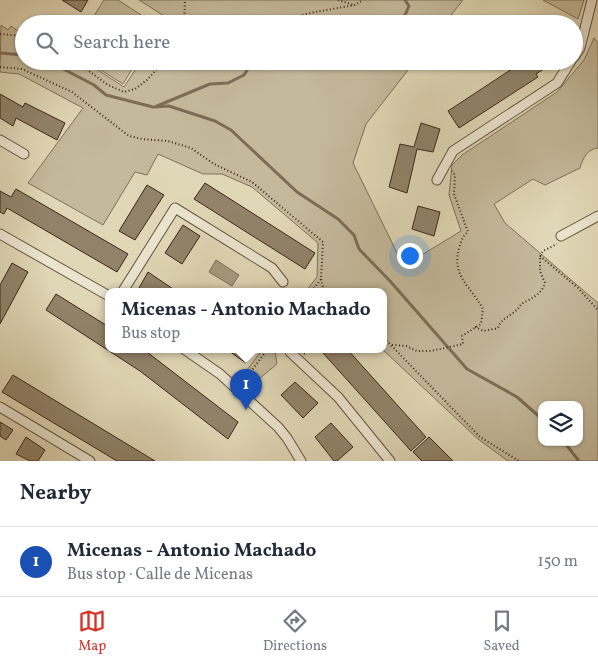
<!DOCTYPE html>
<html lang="en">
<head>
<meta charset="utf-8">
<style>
	:root { --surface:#fff; --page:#f6f6f7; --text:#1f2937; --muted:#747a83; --line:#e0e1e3; --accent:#d93025 }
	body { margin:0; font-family:Vollkorn,serif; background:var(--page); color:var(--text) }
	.controls { position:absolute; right:15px; bottom:15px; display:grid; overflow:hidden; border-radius:10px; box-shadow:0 1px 4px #0004 }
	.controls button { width:45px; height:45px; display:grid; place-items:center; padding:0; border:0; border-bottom:1px solid var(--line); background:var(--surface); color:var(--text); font:25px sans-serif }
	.you { position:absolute; left:409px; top:255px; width:18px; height:18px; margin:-12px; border:4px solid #fff; border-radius:50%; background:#1a73e8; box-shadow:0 0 0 8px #1a73e833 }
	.badge { display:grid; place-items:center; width:32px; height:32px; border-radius:50%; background:var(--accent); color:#fff; font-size:16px; font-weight:700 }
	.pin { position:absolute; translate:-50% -41px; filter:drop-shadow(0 1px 2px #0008) }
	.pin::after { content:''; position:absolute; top:26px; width:18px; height:15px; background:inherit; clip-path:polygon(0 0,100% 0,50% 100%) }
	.popup { position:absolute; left:105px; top:288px; width:282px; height:65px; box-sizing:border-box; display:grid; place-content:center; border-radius:10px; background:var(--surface); filter:drop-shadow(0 1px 4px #0005); font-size:16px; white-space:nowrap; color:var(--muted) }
	.popup b { font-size:19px; color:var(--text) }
	.popup::after { content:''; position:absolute; left:50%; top:100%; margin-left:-10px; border:10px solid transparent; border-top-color:var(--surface) }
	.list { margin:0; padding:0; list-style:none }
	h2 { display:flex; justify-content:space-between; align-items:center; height:65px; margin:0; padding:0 20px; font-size:21px }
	h2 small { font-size:16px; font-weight:400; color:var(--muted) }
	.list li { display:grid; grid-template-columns:32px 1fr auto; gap:15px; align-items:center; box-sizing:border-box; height:70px; padding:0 20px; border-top:1px solid var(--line) }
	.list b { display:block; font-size:19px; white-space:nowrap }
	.list p { margin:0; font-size:16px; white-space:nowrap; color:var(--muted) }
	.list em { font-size:16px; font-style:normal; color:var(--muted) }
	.icon { flex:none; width:28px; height:28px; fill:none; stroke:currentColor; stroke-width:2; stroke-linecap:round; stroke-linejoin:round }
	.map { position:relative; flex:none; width:598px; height:461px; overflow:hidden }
	.search { position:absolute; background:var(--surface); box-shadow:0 1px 4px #0004; left:15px; right:15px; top:15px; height:55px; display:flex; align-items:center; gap:12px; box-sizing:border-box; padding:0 18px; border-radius:28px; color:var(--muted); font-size:19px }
	.sheet { height:135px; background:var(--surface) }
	nav { display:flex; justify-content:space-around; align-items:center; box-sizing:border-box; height:70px; border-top:1px solid var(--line); background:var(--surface); font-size:14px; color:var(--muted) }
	nav a { display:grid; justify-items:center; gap:2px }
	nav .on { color:var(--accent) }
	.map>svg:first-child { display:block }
</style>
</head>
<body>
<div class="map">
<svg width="598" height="461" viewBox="0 0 598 461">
	<rect width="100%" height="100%" fill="#e0d7b6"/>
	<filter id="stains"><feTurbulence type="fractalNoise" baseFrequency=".004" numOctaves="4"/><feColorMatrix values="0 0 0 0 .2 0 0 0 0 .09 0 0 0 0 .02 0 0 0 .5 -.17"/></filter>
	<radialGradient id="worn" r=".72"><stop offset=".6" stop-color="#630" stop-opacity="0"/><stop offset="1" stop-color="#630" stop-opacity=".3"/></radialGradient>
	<!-- green -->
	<path fill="#c4b99b" stroke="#80705a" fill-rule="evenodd" d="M104,0H118L155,24H99L92,19Z
		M139,0H463L444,24H166L169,19Z
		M543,0H584L578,19Z
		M1,25L8,30L11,26L18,31L22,28L24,29V61H84L124,87L141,61H415L366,124L353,163L400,259L405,265L461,231L449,195L452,165L462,155L557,92L584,60L594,38L598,43V148C587,149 583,158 580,168L545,185L533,179L494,204L505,223L598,303V461H508L478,439L382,349H384V291H306L317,277L318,243L252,187L222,174H203L158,154L147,175L135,172L103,225L28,183L83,108L19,74L0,72ZM542,405H579V442H542Z
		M87,61H137L123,84Z
		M263,349H276L275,350L277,364L253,384L243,375Z"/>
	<!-- water -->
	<path fill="#a89b80" stroke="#7d6d56" d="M216,260L239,275L232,286L209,272Z"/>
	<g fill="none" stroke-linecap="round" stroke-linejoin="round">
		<!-- stream -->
		<path stroke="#7d6d56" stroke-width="3" d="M401,24L409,6L405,0
			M0,53L24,55
			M48,61L94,85L106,95L153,107L169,106L215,121L231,130L297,192L338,219L354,235L359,249L390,281L467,369L517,397L542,419
			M157,106L210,84L228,83L244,75L253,61
			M564,442L579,461"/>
	</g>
	<!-- building -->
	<path fill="#91836a" stroke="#3c2718" d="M62,0H88L81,12Z
		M524,61L555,62L536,74L538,77L459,128L448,111Z
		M0,94L23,107L25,103L65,123L57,140L16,118L13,126L0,118Z
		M421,123L440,129L433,152L417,149L407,193L389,187L400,144L414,147Z
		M205,183L315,253L305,269L194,199Z
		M147,185L164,195L135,240L119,231Z
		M16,189L128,254L117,272L7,208L4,214L0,212V191L11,197Z
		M418,206L440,212L434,236L412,229Z
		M183,225L200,236L182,264L165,253Z
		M12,263L28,272L0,324V285Z
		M148,272L176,291H143L139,288Z
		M56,294L109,327V349H143L238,422L228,439L140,371L46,310Z
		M226,349H253L246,363Z
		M328,349H347L426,437L411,451L323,353Z
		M13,375L155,461H117L2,392Z
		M295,382L318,403L303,418L281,395Z
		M0,422L13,430L6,440L0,436Z
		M331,423L353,447L337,461H334L315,437Z
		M26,437L45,450L38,461H30L16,454Z
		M429,437L453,461H422L413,452Z"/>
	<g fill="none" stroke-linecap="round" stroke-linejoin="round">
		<defs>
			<path id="minor" d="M574,57L580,48L592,0
				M0,140L24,154
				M437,180L453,151L557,83L571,61
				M0,234L109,296
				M561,236L598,216
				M123,291L175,208L272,268L283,282
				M184,349L220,374L278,427L287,438L301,461
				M290,352L338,397L390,461
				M0,407L90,461"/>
		</defs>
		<!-- minor casing -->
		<use href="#minor" stroke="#655340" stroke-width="11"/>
		<!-- path -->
		<path stroke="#3c2718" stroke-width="2" stroke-dasharray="1 2.5" stroke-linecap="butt" d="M338,0L354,5
			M184,24L185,0
			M265,24L315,12L355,5L363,0
			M0,34L24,36
			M75,61L108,85L124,92L135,89L147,80L156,70L172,61
			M0,67L22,69L72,92L129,136L142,139L168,141L191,148L214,164L252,182L323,242L321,279L312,291
			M540,256L578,288L598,310
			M321,279L324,291
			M475,327L484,331L498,328C502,316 516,315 521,304C531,299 542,294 545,283L540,271V256L543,251L557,244
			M384,338L480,437L519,461
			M392,345L406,346L417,351H431L463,344L462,336L481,324L483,309C470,285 450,276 460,245C462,239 463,236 468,232L454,194L455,175L452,171
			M304,354L310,349
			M242,383L268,349"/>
		<!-- minor -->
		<use href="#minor" stroke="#ebe5d0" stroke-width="9"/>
	</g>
	<rect width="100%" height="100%" filter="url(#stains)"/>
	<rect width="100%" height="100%" fill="url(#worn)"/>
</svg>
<div class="controls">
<button><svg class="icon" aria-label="layers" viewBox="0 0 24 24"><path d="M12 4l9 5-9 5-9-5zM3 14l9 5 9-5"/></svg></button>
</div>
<div class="you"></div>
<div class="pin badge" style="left:246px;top:410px;background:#1a4fb4">1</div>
<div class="popup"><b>Micenas - Antonio Machado</b>Bus stop</div>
<div class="search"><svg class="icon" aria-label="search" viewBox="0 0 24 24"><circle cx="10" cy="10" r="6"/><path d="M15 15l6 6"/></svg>Search here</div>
</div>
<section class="sheet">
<h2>Nearby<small></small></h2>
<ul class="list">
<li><span class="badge" style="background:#1a4fb4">1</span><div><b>Micenas - Antonio Machado</b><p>Bus stop · Calle de Micenas</p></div><em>150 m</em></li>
</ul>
</section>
<nav>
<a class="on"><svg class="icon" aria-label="map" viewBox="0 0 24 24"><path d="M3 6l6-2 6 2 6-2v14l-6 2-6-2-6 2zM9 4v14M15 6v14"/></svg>Map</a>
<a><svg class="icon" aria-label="directions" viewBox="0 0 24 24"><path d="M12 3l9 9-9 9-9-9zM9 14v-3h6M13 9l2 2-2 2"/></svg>Directions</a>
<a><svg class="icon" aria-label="saved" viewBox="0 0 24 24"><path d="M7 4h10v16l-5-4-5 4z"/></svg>Saved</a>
</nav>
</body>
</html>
